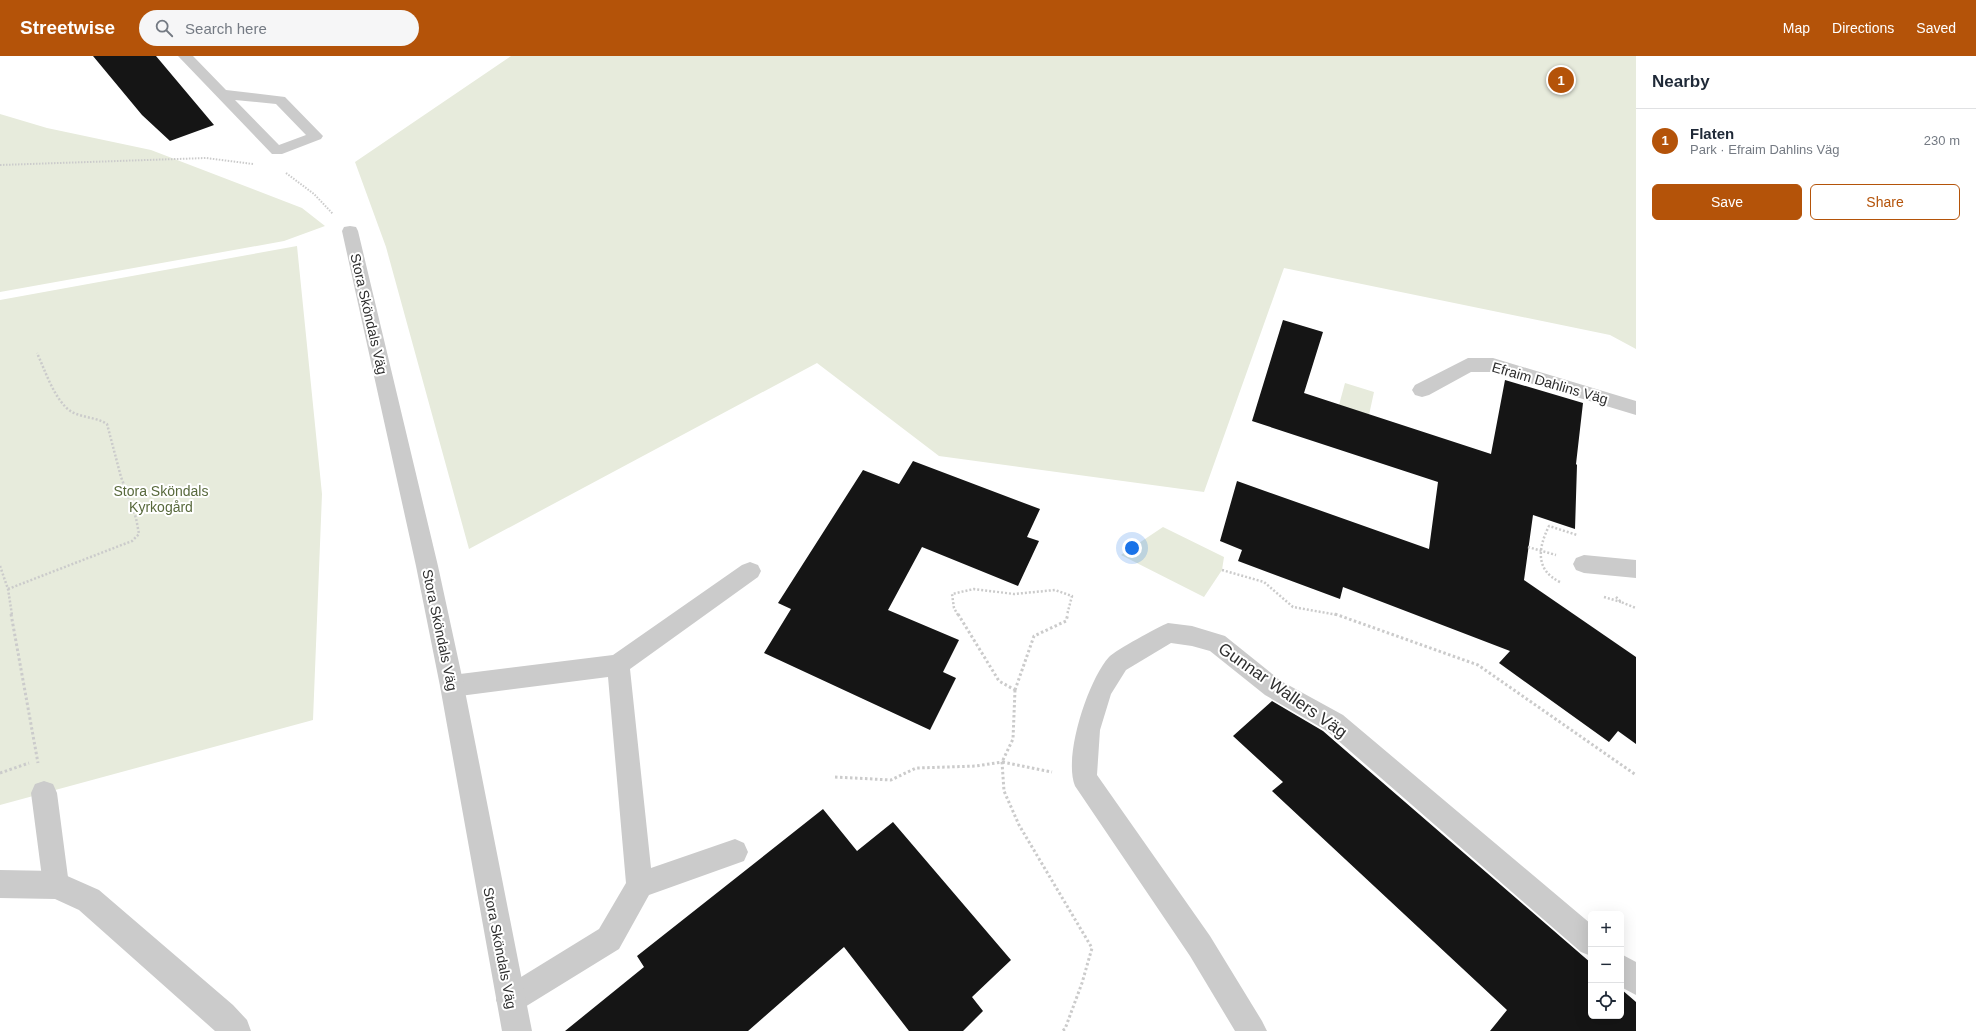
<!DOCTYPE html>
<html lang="en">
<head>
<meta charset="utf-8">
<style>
	:root { --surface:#fff; --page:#f6f6f7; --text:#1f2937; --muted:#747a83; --line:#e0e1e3; --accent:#b45309 }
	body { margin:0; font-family:Arial,sans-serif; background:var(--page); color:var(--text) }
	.controls { position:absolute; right:12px; bottom:12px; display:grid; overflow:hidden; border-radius:6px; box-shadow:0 4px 16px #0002 }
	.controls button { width:36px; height:36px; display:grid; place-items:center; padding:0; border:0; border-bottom:1px solid var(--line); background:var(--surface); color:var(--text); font:20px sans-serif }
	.you { position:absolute; left:1132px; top:492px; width:14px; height:14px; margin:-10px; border:3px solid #fff; border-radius:50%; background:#1a73e8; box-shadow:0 0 0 6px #1a73e833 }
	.badge { display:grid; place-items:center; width:26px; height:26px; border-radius:50%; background:var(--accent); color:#fff; font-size:13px; font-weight:700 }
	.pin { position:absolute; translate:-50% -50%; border:2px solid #fff; box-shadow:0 1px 4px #0006 }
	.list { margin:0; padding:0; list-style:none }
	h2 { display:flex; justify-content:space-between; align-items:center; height:52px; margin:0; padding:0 16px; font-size:17px }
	h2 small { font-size:13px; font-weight:400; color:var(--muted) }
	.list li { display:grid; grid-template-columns:26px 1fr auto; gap:12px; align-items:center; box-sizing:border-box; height:64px; padding:0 16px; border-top:1px solid var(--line) }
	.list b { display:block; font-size:15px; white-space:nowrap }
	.list p { margin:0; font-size:13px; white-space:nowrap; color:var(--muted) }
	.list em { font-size:13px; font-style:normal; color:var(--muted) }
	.actions { display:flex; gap:8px; padding:12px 16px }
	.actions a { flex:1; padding:9px 0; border:1px solid var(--accent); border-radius:6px; text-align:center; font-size:14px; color:var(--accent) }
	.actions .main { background:var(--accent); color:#fff }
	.icon { flex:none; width:22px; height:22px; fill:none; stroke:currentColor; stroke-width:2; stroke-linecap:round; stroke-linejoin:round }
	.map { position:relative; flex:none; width:1636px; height:975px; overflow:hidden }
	header { display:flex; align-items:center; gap:24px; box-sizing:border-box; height:56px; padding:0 20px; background:var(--accent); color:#fff }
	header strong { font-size:19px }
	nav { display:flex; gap:22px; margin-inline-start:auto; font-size:14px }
	.search { width:280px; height:36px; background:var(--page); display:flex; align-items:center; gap:10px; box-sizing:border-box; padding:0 14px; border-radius:22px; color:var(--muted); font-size:15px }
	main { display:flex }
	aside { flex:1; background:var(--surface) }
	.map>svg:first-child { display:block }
</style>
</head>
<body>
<header>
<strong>Streetwise</strong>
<div class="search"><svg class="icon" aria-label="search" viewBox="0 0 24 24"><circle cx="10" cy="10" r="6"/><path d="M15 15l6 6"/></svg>Search here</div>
<nav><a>Map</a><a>Directions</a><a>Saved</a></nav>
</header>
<main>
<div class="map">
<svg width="1636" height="975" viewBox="0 0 1636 975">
	<rect width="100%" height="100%" fill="#fff"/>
	<!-- green -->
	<path fill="#e7ebdc" d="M511,0H1636V293L1610,279L1284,212L1204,436L939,400L817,307L469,493L386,191L355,106Z
		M0,58L47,72L151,94L302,152L325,170L284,185L0,236Z
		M297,190L322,438L313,664L0,749V244Z
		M1345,327L1374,336L1369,359L1339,349Z
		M1163,471L1224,501L1222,514L1204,541L1121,499Z"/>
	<!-- building -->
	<path fill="#151515" d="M93,0H156L214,69L170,85L142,59Z
		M1283,264L1323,276L1304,337L1491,398L1505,324L1583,347L1576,408L1577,409L1575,473L1533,459L1524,524L1636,601V688L1618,675L1609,686L1499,607L1510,595L1343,531L1340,543L1238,505L1242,494L1220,485L1237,425L1429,493L1438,426L1252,365Z
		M913,405L1040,453L1027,481L1039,485L1018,530L922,491L888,554L959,584L943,616L956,622L930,674L764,597L791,553L778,547L863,414L899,428Z
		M1272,645L1323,675L1591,907V960H1621V933L1636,946V975H1490L1507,954L1272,735L1283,726L1233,680Z
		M823,753L857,795L893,766L1011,904L972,941L983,955L963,975H909L844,891L748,975H565L644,911L637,900Z"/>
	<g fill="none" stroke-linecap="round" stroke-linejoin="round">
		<!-- path-far2 -->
		<path stroke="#cbcbcb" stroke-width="2" stroke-dasharray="1.5 1.5" stroke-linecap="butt" d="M0,109L206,102L253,108
			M286,117L314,138L333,158"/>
		<!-- path-far1 -->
		<path stroke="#cbcbcb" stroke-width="2.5" stroke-dasharray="2 2" stroke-linecap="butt" d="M1528,491L1556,499
			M0,510L8,533L12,559
			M1222,514L1264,526L1293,551L1338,559
			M1560,526C1535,514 1538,492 1549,470L1577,479
			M8,533L132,485L139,478L136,462L121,421L107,368C96,361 83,362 72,356C55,346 45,314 37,297
			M1604,541L1621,546
			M1616,541L1621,546L1636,552
			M958,559L954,552L952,538L974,533L1014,538L1055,534L1072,540L1067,559"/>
		<!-- path -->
		<path stroke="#cbcbcb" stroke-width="3" stroke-dasharray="2.5 2.5" stroke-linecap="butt" d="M11,558L38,707
			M958,558L999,625L1015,634
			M1335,558L1478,609L1636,719
			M1015,634L1013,683L1002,706L1052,716
			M1015,634L1034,580L1066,565L1068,558
			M0,717L29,707
			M835,721L891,724L916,712L976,710L1002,706L1004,735L1019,769L1092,892L1082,927L1065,973L1062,975"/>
		<!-- service -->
		<path fill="#cbcbcb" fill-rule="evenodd" d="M1584,499L1636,504V522L1584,517L1576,514L1573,508L1576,502Z
			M750,506L758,509L761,515L758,521L630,613L651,812L735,783L744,787L748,796L744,805L649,839L619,893L520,954L510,958L500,954L496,944L500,934L599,873L626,827L608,621L452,641L444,637L440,630L444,623L452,619L613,599L742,509Z
			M1168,567L1192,570L1225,580L1281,625L1343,659L1591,868V900L1581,896L1327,675L1265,639L1210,595L1192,590L1171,587L1126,614L1111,638L1100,674L1097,719L1210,880L1262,965L1267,975H1235L1190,900L1075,730C1063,701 1088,624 1109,601C1116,594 1158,571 1168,567Z
			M44,725L53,728L57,737L69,829L65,838L56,842L47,838L43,829L31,737L35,728Z
			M1621,898L1636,906V939L1621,931Z"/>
		<!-- minor -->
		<path fill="#cbcbcb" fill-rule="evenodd" d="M178,0H193L226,34L285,41L323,80L321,83L282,98H272ZM235,44L276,48L306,79L279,89Z
			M350,170L356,171L358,175L438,510L464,630L532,975H502L440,630L416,510L342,175L344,171Z
			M1468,302H1493L1636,345V359L1493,316H1471L1429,339L1422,341L1415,339L1412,334L1415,329Z
			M0,814L56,815L99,834L233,949L247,964L251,975H215L79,854L55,843L0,842Z"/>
	</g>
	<g text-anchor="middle" stroke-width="4" stroke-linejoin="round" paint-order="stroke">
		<!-- street labels -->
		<g font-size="14" fill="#2e2e2e" stroke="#fff">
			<text transform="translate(369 258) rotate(77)" y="5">Stora Sköndals Väg</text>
			<text transform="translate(1550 327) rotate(16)" y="5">Efraim Dahlins Väg</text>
			<text transform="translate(440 574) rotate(78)" y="5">Stora Sköndals Väg</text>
			<text transform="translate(500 892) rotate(79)" y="5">Stora Sköndals Väg</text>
		</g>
		<!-- park labels -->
		<g font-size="14" fill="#58693c" stroke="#fff">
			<text x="161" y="440">Stora Sköndals<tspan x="161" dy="16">Kyrkogård</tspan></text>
		</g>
		<!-- near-street labels -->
		<g font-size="17" fill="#2e2e2e" stroke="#fff">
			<text transform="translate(1283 634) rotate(35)" y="6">Gunnar Wallers Väg</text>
		</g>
	</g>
</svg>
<div class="controls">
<button>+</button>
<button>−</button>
<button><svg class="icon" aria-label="locate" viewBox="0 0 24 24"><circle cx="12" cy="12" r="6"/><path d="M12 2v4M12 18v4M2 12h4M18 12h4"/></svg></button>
</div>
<div class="you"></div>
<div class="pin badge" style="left:1561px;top:24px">1</div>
</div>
<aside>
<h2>Nearby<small></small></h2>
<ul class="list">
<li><span class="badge">1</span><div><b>Flaten</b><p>Park · Efraim Dahlins Väg</p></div><em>230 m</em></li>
</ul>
<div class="actions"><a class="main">Save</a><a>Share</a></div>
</aside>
</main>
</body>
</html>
